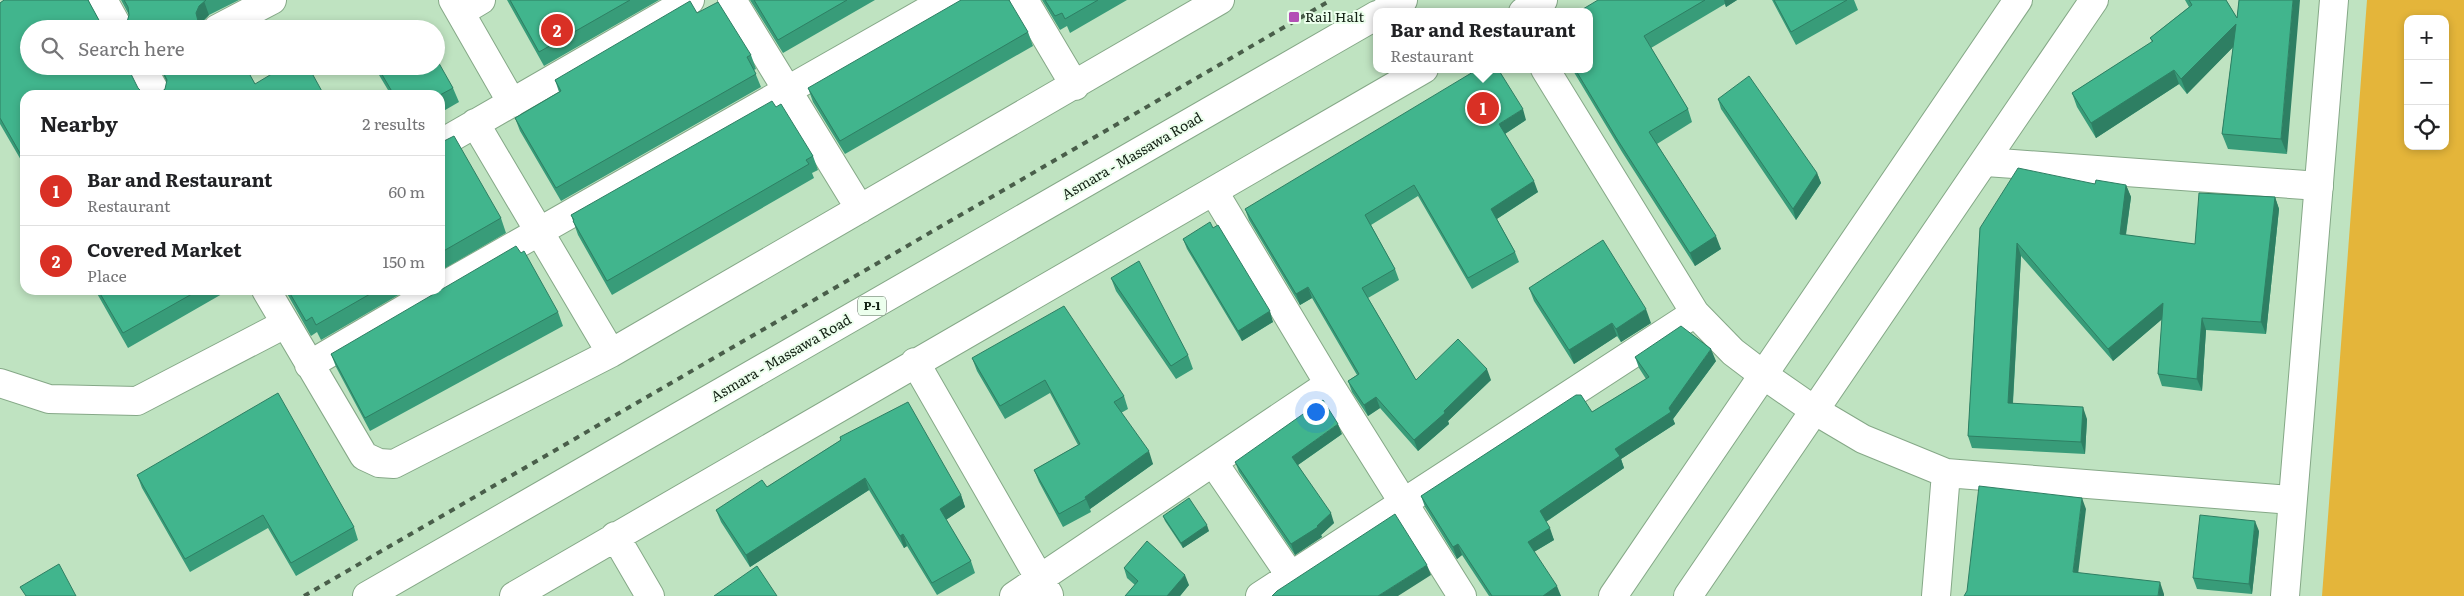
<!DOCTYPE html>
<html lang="en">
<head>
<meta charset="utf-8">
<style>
	:root { --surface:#fff; --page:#f6f6f6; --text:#202124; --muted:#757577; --line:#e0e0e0; --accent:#d93025 }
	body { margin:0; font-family:Literata,serif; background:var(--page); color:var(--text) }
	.controls { position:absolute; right:15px; top:15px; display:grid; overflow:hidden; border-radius:10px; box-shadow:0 2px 8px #0003 }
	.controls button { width:45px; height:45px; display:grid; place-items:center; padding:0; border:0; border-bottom:1px solid var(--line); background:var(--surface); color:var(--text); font:25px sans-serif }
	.you { position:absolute; left:1315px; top:411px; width:18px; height:18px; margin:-12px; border:4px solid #fff; border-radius:50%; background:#1a73e8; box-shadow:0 0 0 8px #1a73e833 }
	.badge { display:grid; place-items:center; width:32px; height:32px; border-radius:50%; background:var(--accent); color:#fff; font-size:16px; font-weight:700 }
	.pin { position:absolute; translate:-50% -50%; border:2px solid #fff; box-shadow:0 1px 5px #0006 }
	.popup { position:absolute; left:1373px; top:8px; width:220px; height:65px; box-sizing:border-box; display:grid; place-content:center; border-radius:10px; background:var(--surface); filter:drop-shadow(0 1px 4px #0005); font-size:16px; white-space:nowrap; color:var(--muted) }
	.popup b { font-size:19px; color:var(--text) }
	.popup::after { content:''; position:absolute; left:50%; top:100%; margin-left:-10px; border:10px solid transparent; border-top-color:var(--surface) }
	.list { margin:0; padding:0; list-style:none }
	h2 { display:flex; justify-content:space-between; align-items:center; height:65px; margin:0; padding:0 20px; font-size:21px }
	h2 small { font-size:16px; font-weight:400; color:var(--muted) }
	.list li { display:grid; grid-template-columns:32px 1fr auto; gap:15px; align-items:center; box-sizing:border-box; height:70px; padding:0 20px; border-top:1px solid var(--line) }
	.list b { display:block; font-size:19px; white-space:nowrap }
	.list p { margin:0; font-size:16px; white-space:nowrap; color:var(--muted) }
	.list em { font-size:16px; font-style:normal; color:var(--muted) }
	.icon { flex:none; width:28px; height:28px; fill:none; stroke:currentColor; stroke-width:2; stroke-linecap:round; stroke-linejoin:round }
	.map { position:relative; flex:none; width:2464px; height:596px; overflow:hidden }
	.search { position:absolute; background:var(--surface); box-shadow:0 2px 8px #0003; left:20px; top:20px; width:425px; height:55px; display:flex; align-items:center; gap:12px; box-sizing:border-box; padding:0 18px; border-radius:28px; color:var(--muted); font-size:19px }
	.panel { position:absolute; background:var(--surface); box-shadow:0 2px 8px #0003; left:20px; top:90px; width:425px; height:205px; border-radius:15px }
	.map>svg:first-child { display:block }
</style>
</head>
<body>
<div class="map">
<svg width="2464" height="596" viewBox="0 0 2464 596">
	<rect width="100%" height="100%" fill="#bfe3c1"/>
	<!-- green -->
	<path fill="#e4b53a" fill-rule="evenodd" d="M2367,0H2464V596H2322ZM2408,19H2445V146H2408Z"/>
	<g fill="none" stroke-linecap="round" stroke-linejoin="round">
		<defs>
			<path id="minor" d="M103,0L119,29
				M453,0L512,103
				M732,0L860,209
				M1024,0L1075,86
				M461,12L481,0
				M1523,12L1543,0
				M217,29L272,0
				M141,66L157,95
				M1545,69L1695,313L1733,352L1762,374L1814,410L1863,439L1946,473L2292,500
				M475,123L611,353
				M440,144L690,0
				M1986,162L2319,186
				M1214,192L1329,384L1462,596
				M440,288L946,0
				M266,290L364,456L379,463L394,464L611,353L1220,0
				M915,362L1049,595
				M309,365L437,290
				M0,383L49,399L137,401L285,324
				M1213,462L1290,575
				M615,536L650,596
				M514,596L1424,69
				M1014,596L1329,384
				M1260,596L1695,313
				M1936,596L1946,473"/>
			<path id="tertiary" d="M1613,596L2018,0
				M1688,596L2094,0
				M2285,596L2334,0"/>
			<path id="trunk" d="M1383,12L1403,0
				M367,596L1377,15"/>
		</defs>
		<!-- minor casing -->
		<use href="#minor" stroke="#85a887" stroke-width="30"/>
		<!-- tertiary casing -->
		<use href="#tertiary" stroke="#85a887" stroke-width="30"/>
		<!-- trunk casing -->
		<use href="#trunk" stroke="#85a887" stroke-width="30"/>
		<!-- minor -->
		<use href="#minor" stroke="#fff" stroke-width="28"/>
		<!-- tertiary -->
		<use href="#tertiary" stroke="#fff" stroke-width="28"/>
		<!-- trunk -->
		<use href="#trunk" stroke="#fff" stroke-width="28"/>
		<!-- rail -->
		<path stroke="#495e4a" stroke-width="4" stroke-dasharray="6 6" stroke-linecap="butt" d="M304,596L1331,0"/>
	</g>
	<!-- wall -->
	<path fill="#389c79" d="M4,0H89V2L100,22L106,28L25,95V167L0,124V3Z
		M121,0H239L209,15L204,20L202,26L127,22L129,15Z
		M507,0H659L544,66Z
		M750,0H875L783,53Z
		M1042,0H1127L1070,33L1067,26L1060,30Z
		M1598,0H1737L1726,7L1725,4L1651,48L1688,109L1692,122L1657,144L1721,249L1695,266L1622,152L1572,69H1589Z
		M1772,0H1854L1858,10L1796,45Z
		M2185,0H2226L2237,18L2239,0L2287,154L2228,149L2222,134L2233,47L2187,94L2179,84L2096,138L2077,107L2072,93L2152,42L2150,38L2189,7Z
		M697,13L751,55L756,69L754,70L761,87L561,201L520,131L515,118L559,92L555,80Z
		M1028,32L1033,46L845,154L813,102L808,88Z
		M159,66H245L255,84L159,94L165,89L167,83Z
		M376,66H436L453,88L459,102L440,113V95H391L379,75Z
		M1718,99L1817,173L1821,183L1796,220L1721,109Z
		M776,107L813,156L818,170L812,173L814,178L612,295L578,235L571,215Z
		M1526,120L1505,134L1538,192L1497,219L1515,252L1519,262L1472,289L1418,196L1371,225L1395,269L1399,280L1368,298L1416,380H1491L1448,421L1449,424L1418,451L1380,408L1368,416L1352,392L1348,381L1357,375L1312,298L1300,305L1249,220L1245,209Z
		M440,143L501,218L506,233L440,271Z
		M2095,184L2126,185L2131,197L2126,235L2195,244L2275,197L2279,209L2266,334L2206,330L2202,391L2162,386L2158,374L2162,319L2113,361L2021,256L2013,403L2087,419L2085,454L1972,448L1968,436L1980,228Z
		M1213,228L1273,322L1242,341L1187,249L1183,239Z
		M1111,278L1188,355L1193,369L1176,379L1116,291Z
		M1529,288L1651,323L1621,342L1617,336L1574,364L1534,301Z
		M95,290H229L128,348Z
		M285,290H407L321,340L317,332L311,336Z
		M558,312L563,326L370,431L336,367L331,354Z
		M1635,357L1716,361L1673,419L1675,424L1621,459L1624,468L1546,522L1554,540L1534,552L1561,596H1489L1462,555L1457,559L1425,507L1421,496L1592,412L1646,379L1639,368Z
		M972,358L1124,396L1128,409L1121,413L1153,464L1090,509L1091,512L1063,527L1039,482L1034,470L1078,445L1050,393L1005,419L977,371Z
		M1342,434L1298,465L1334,523L1321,535L1322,537L1295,555L1239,472L1235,462Z
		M840,437L961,495L965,507L946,520L971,561L975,573L937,595L907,546L904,548L869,490L750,567L721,522L716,510L767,487L841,440Z
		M137,475L354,527L358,540L296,576L268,528L190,572L142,488Z
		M1163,516L1209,531L1183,548L1165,521Z
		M2259,531L2252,594L2197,589L2193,578Z
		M1124,568L1189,585L1180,596H1125L1135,585L1127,578Z"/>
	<!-- shaded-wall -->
	<path fill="#2e7f63" d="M1724,0H1737L1726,7Z
		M2293,0H2300L2287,154L2281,139Z
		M204,1L209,15L204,20L201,28L198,21L196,13L199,6Z
		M2236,24L2241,39L2187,94L2181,79Z
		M2174,70L2179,84L2096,138L2091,123Z
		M1523,109L1526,120L1503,135L1499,124Z
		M440,113L444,124L440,126Z
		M1817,173L1821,183L1796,220L1793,209Z
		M1534,181L1538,192L1495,220L1491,209Z
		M2126,185L2131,197L2124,246L2120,234Z
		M2275,197L2279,209L2266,334L2261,322Z
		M1716,236L1721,249L1695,266L1690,253Z
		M2017,243L2021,256L2012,415L2008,403Z
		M1308,287L1312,298L1300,305L1296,294Z
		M2163,303L2167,315L2113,361L2108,349Z
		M1646,309L1651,323L1621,342L1616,329Z
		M1270,311L1273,322L1242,341L1238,331Z
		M2202,318L2206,330L2202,391L2197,379Z
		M1612,323L1617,336L1574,364L1569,350Z
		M1711,349L1716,361L1673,419L1675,424L1621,459L1624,468L1544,523L1540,511L1615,449L1669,408Z
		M1487,369L1491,380L1448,421L1449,424L1418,451L1414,440Z
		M1376,397L1380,408L1368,416L1364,405Z
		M2083,407L2087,419L2085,454L2081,442Z
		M1338,424L1342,434L1295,467L1292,457Z
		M1149,451L1153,464L1090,509L1085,497Z
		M865,478L869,490L750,567L746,555Z
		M961,495L965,507L944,521L940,509Z
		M2082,498L2086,509L2077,583L2073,572Z
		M1331,513L1334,523L1321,535L1322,537L1295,555L1291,544L1317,526Z
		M2255,521L2259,531L2252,594L2249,584Z
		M1207,525L1209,531L1183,548L1181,543Z
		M1550,528L1554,540L1532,553L1528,542Z
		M903,534L907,546L904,548L900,536Z
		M1458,544L1462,555L1457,559L1453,547Z
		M1427,565L1431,575L1398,596H1378Z
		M1185,575L1189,585L1180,596H1167Z
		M2160,582L2164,594V596H2158Z
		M1557,586L1561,596H1543Z"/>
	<!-- building -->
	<path fill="#41b58d" stroke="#2e7f63" d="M4,0H88L100,22L106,28L108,29H29V66H127L138,88L144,94L148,95H25V162L0,118V3Z
		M124,0H206L199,6L196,13L198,21L203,27L207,29H119L121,28L127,22L129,15L128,7Z
		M510,0H630L539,52Z
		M754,0H847L778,40Z
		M961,0H1009L1028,32L840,141L808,88Z
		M1045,0H1098L1065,19L1062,13L1055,16Z
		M1598,0H1705L1644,36L1688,109L1649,132L1716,236L1690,253L1617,139L1575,69H1589V12H1578Z
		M1774,0H1847L1791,32Z
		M2189,0H2226L2237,18L2239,0H2293L2281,139L2222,134L2236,24L2181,79L2174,70L2091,123L2072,93L2153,41L2150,38L2192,5Z
		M690,1L697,13L718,2L751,55L747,57L756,74L556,188L515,118L561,91L555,80Z
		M222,27L223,29H215Z
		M436,58L453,88L440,95H394L377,66H436Z
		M160,66H245L255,84L285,66H308L324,95H156L159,94L165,89L167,80Z
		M1478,69H1498L1523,109L1499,124L1534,181L1491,209L1515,252L1468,278L1414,185L1365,215L1395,269L1362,288L1416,380L1458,339L1487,369L1444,411L1445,413L1414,440L1376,397L1364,405L1348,381L1359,374L1308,287L1296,294L1245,209Z
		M1749,76L1817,173L1793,209L1718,99Z
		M772,101L776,107L781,104L813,156L806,160L809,164L607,281L573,221L574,220L571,215Z
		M454,136L501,218L440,253V143Z
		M2018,168L2095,184L2096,180L2126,185L2120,234L2195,244L2199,193L2275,197L2261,322L2202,318L2197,379L2158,374L2163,303L2108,349L2017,243L2008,403L2083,407L2081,442L1968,436L1980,228Z
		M1210,222L1213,228L1218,225L1270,311L1238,331L1183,239Z
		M1603,240L1646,309L1616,329L1612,323L1569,350L1529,288Z
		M516,246L521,253L524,251L558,312L365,418L331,354Z
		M1139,261L1188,355L1171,366L1111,278Z
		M98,290H199L123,333Z
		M288,290H377L316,325L312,317L306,321Z
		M1064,306L1124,396L1114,402L1149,451L1085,497L1086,499L1059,514L1034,470L1080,444L1045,380L1000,406L972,358Z
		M1681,326L1711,349L1669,408L1671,412L1615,449L1620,456L1540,511L1550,528L1528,542L1557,586L1543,596H1492L1458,544L1453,547L1421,496L1576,395H1581L1592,412L1649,377L1635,357Z
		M278,393L354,527L291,563L263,515L185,559L137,475Z
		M1323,400L1338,424L1292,457L1331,513L1317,526L1318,527L1291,544L1235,462Z
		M908,402L961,495L940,509L971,561L932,583L903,534L900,536L865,478L746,555L716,510L762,480L767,487L841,440L840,437Z
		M1979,486L2082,498L2073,572L2160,582L2158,596H1964L1967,591Z
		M1189,498L1207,525L1181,543L1163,516Z
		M1395,514L1427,565L1378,596H1272L1277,591Z
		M2200,515L2255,521L2249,584L2193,578Z
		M1147,541L1185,575L1167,596H1125L1138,581L1124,568Z
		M59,564L76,596H26L20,587Z
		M757,566L777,596H714Z"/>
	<!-- markers -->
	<rect fill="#b34fb5" stroke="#ecffed" stroke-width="2" x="1288" y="11" width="12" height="12" rx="2.5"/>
	<g text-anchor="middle" stroke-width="4" stroke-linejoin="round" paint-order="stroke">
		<!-- shield labels -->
		<rect fill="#ecffed" stroke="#546455" stroke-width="1" x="858" y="296.5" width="28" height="19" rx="4"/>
		<g font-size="12" font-weight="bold" fill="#132114">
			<text x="872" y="310">P-1</text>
		</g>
		<!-- poi labels -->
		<g font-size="14" fill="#132114" stroke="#ecffed" text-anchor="start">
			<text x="1305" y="22">Rail Halt</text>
		</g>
		<!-- street labels -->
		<g font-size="14" fill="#132114" stroke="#ecffed">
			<text transform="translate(1132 156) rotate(-30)" y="5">Asmara - Massawa Road</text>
			<text transform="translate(781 358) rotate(-30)" y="5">Asmara - Massawa Road</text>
		</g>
	</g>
</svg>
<div class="controls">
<button>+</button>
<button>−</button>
<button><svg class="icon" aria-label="locate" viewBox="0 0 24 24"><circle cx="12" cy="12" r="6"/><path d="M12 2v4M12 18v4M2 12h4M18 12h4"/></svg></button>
</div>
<div class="you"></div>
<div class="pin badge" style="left:1483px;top:108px">1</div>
<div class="popup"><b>Bar and Restaurant</b>Restaurant</div>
<div class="pin badge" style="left:557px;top:30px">2</div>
<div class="search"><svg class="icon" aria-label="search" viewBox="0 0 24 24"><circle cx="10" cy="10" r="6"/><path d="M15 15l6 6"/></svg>Search here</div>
<section class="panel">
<h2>Nearby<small>2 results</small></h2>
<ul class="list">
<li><span class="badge">1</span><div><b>Bar and Restaurant</b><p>Restaurant</p></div><em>60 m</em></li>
<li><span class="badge">2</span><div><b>Covered Market</b><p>Place</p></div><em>150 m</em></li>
</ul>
</section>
</div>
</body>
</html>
